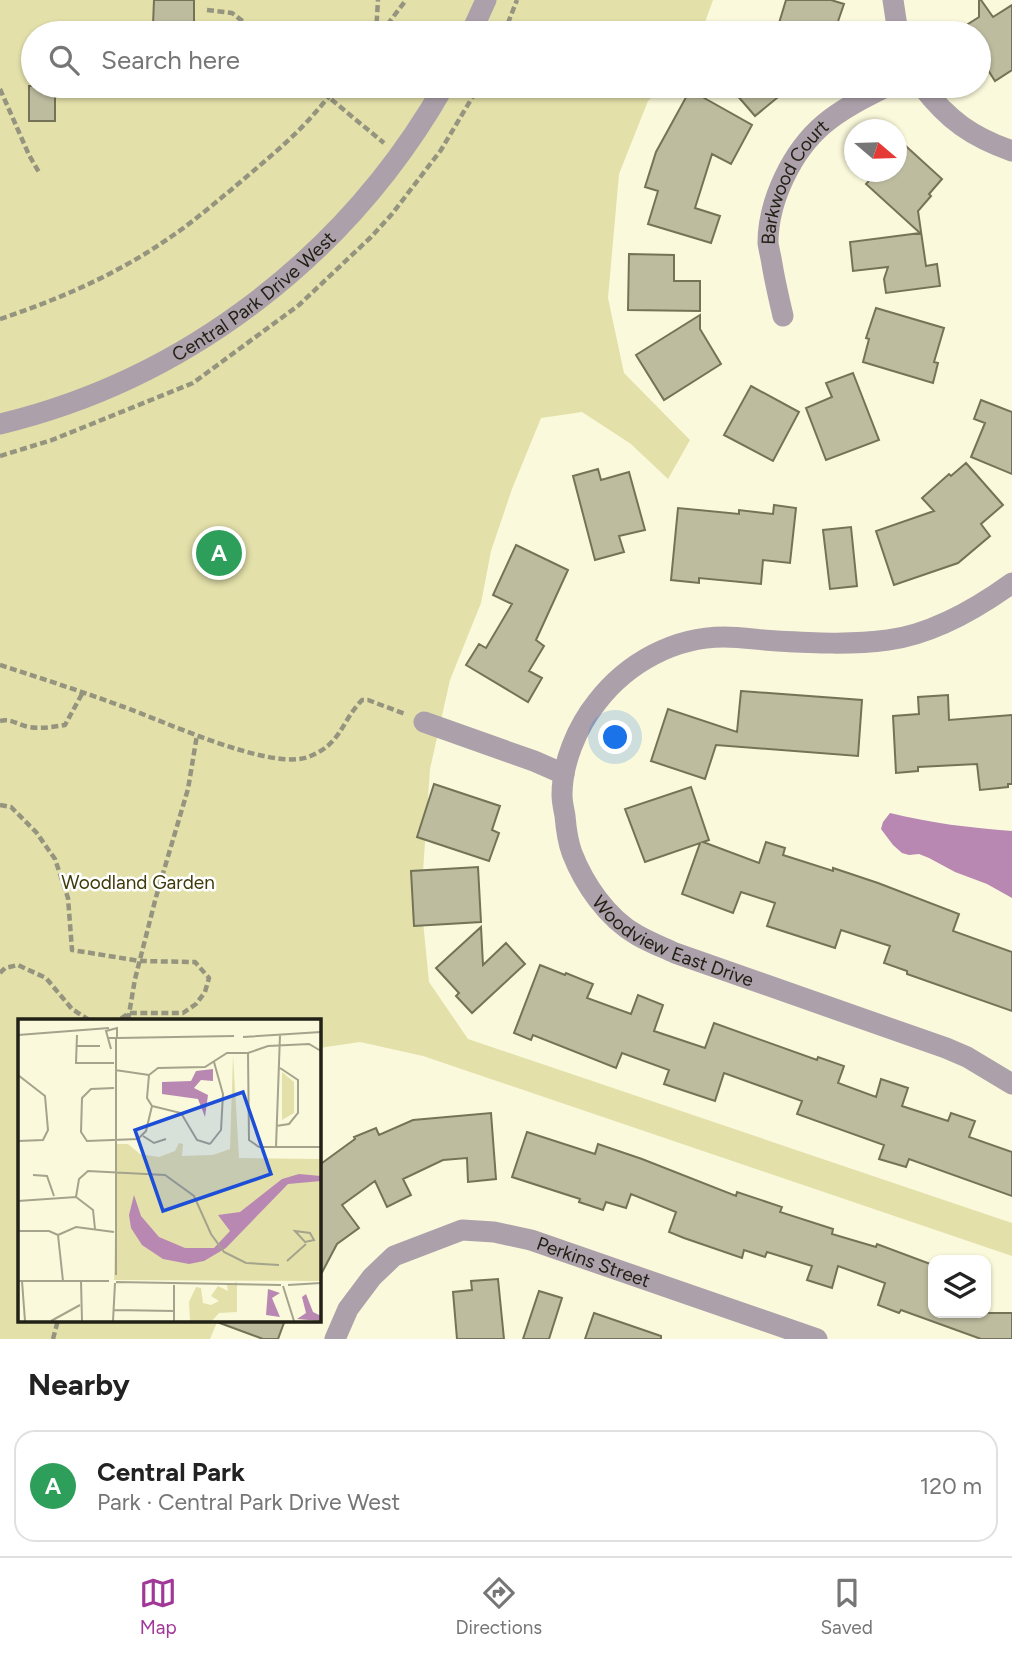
<!DOCTYPE html>
<html lang="en">
<head>
<meta charset="utf-8">
<style>
	:root { --surface:#fff; --page:#f6f6f6; --text:#222; --muted:#767676; --line:#e0e0e0; --accent:#a13799 }
	body { margin:0; font-family:Figtree,sans-serif; background:var(--page); color:var(--text) }
	.controls { position:absolute; right:21px; bottom:21px; display:grid; overflow:hidden; border-radius:14px; box-shadow:0 2px 5px #0004 }
	.controls button { width:63px; height:63px; display:grid; place-items:center; padding:0; border:0; border-bottom:2px solid var(--line); background:var(--surface); color:var(--text); font:35px sans-serif }
	.compass { position:absolute; left:844px; top:119px; width:63px; height:63px; border-radius:50%; background:var(--surface); box-shadow:0 2px 5px #0004; rotate:109deg }
	.you { position:absolute; left:616px; top:738px; width:24px; height:24px; margin:-18px; border:5px solid #fff; border-radius:50%; background:#1a73e8; box-shadow:0 0 0 10px #1a73e833 }
	.badge { display:grid; place-items:center; width:46px; height:46px; border-radius:50%; background:var(--accent); color:#fff; font-size:23px; font-weight:700 }
	.pin { position:absolute; translate:-50% -50%; border:4px solid #fff; box-shadow:0 2px 7px #0006 }
	.list { margin:0; padding:0; list-style:none }
	h2 { display:flex; justify-content:space-between; align-items:center; height:91px; margin:0; padding:0 28px; font-size:30px }
	h2 small { font-size:23px; font-weight:400; color:var(--muted) }
	.list li { display:grid; grid-template-columns:46px 1fr auto; gap:21px; align-items:center; box-sizing:border-box; height:112px; margin:0 14px 14px; padding:0 14px; border:2px solid var(--line); border-radius:21px }
	.list b { display:block; font-size:26px; white-space:nowrap }
	.list p { margin:0; font-size:23px; white-space:nowrap; color:var(--muted) }
	.list em { font-size:23px; font-style:normal; color:var(--muted) }
	.icon { flex:none; width:38px; height:38px; fill:none; stroke:currentColor; stroke-width:2; stroke-linecap:round; stroke-linejoin:round }
	.map { position:relative; flex:none; width:1012px; height:1339px; overflow:hidden }
	.search { position:absolute; background:var(--surface); box-shadow:0 2px 5px #0004; left:21px; right:21px; top:21px; height:77px; display:flex; align-items:center; gap:18px; box-sizing:border-box; padding:0 24px; border-radius:38px; color:var(--muted); font-size:26px }
	.sheet { height:217px; background:var(--surface) }
	nav { display:flex; justify-content:space-around; align-items:center; box-sizing:border-box; height:98px; border-top:2px solid var(--line); background:var(--surface); font-size:19px; color:var(--muted) }
	nav a { display:grid; justify-items:center; gap:4px }
	nav .on { color:var(--accent) }
	.map>svg:first-child { display:block }
</style>
</head>
<body>
<div class="map">
<svg width="1012" height="1339" viewBox="0 0 1012 1339">
	<rect width="100%" height="100%" fill="#faf9db"/>
	<!-- green -->
	<path fill="#e3e0aa" d="M0,0H713L701,33H33V86H663L648,101L619,174L608,298L624,373L690,440L668,479L631,444L582,412L541,418L512,489L491,551L481,603L450,680L430,769L421,901L429,982L468,1039L1012,1223V1256L423,1056L360,1042L319,1048L318,1020H19V1320H218L210,1339H0Z"/>
	<!-- water -->
	<path fill="#b888b2" d="M890,813C930,823 971,828 1012,831V898L987,884L955,872L929,858L919,854L909,855L902,853L893,845L881,829L883,822Z"/>
	<!-- building -->
	<path fill="#bdbc9f" stroke="#747357" stroke-width="2" d="M154,0H194V26L153,25Z
		M786,0H831L844,4L834,33H776Z
		M979,0H981L993,17L1012,5V70L995,81L979,56V33H954L979,17Z
		M29,86H55V121H29Z
		M729,86H766L777,98L755,116Z
		M690,90L752,125L731,164L712,154L695,208L720,216L711,243L648,224L658,191L645,187L656,152Z
		M897,138L942,179L929,194L931,196L918,211L926,266L937,264L940,286L886,293L884,279L888,267L853,271L850,242L920,233L866,184L877,172H897Z
		M629,254L674,255V281H700V311L628,310Z
		M876,308L944,328L934,362L938,363L933,383L863,362L869,339L866,338Z
		M700,315V329L721,364L664,400L636,355Z
		M853,373L879,440L826,460L806,408L832,397L826,383Z
		M751,386L799,412L773,461L724,435Z
		M981,400L1012,412V474L971,457L985,423L974,419Z
		M966,463L1003,505L981,524L990,536L958,563L894,585L876,531L934,511L922,498L949,474L951,476Z
		M598,469L601,480L629,472L645,530L619,536L624,552L595,560L573,476Z
		M774,505L796,508L790,563L763,560L761,584L699,578V583L671,580L678,508L739,514V510L773,514Z
		M851,527L857,586L830,589L823,530Z
		M516,545L568,570L536,640L544,646L529,671L542,678L528,702L466,665L479,644L486,648L512,604L493,595Z
		M741,691L862,700L858,756L716,745L705,779L651,761L668,709L737,732Z
		M948,695L949,720L1012,715V784H1008V787L980,790L977,764L918,767V771L896,773L893,716L919,714L918,697Z
		M434,784L500,806L492,830L499,833L489,861L417,837Z
		M691,787L709,840L703,842L759,863L766,842L785,848L783,855L833,871V868L878,883L959,914L953,931L1012,952V1011L907,974V971L884,963L890,946L841,930L835,948L767,926L775,903L741,892L733,913L682,894L700,843L645,862L625,809Z
		M478,867L481,922L414,926L411,871Z
		M481,927L483,965L506,943L525,964L472,1013L456,996L459,993L436,968Z
		M540,965L565,975L566,973L593,984L587,998L631,1014L638,995L663,1005L654,1031L705,1048L714,1023L817,1060L818,1057L844,1066L838,1083L876,1097L881,1079L908,1088L902,1106L948,1121L951,1113L975,1121L969,1137L1012,1152V1196L909,1159L906,1167L879,1159L884,1145L797,1114L802,1101L724,1073L715,1101L664,1084L669,1070L622,1053L616,1068L533,1035L531,1040L514,1033Z
		M491,1113L496,1179L468,1182L467,1158L443,1160L403,1179L411,1195L387,1207L375,1181L342,1205L359,1228L337,1244L318,1280V1166L355,1139L354,1137L376,1128L379,1135L413,1120Z
		M527,1132L595,1154L598,1144L642,1159L736,1196L737,1192L782,1207L780,1212L833,1229L832,1234L876,1247L877,1244L933,1265V1313H1012V1339H981L901,1310L899,1313L878,1305L885,1283L838,1266L832,1288L807,1280L812,1266L767,1252L765,1257L744,1250L742,1258L684,1238L669,1232L676,1212L631,1194L626,1208L606,1202L603,1210L579,1202L580,1199L512,1177Z
		M498,1279L504,1339H457L453,1292L472,1290L471,1281Z
		M539,1291L562,1298L549,1339H523Z
		M594,1313L661,1336V1339H585Z
		M217,1320H285L278,1339H263L217,1322Z"/>
	<g fill="none" stroke-linecap="round" stroke-linejoin="round">
		<!-- path -->
		<path stroke="#95947f" stroke-width="4.5" stroke-dasharray="7 3.5" stroke-linecap="butt" d="M207,10L232,13L258,33
			M376,33L378,0
			M381,33L406,0
			M504,33L517,0
			M315,86L384,143
			M0,89L29,155L40,174
			M0,319C60,299 120,273 172,236C193,222 212,205 231,190C254,170 278,151 299,130C313,116 325,101 338,86
			M0,456L52,440L193,383L299,305L371,237L392,214L441,150L479,86
			M0,665C40,678 81,691 121,706C162,720 269,771 308,757C342,744 340,723 362,700H368L405,714
			M0,721C11,718 18,725 29,727C41,729 53,727 65,725L83,692
			M0,805L11,807L36,832L55,859L68,898L72,950L140,961L195,962L209,978L205,992L196,1004L183,1013H129L119,1020
			M0,973L5,968L18,965L46,978L72,1009L89,1020
			M128,1020L135,979L156,897L188,789L197,735
			M53,1339L58,1320"/>
		<!-- minor -->
		<g stroke="#aca1aa" stroke-width="21">
			<path d="M893,0L898,33"/>
			<path d="M471,33L486,0"/>
			<path d="M922,86C948,120 972,137 1012,151"/>
			<path id="s1" d="M783,316C779,299 775,282 772,264C771,257 769,250 768,243C768,201 792,151 824,124C843,108 866,97 888,86"/>
			<path id="s2" d="M0,424C188,379 349,253 444,86"/>
			<path id="s3" d="M1012,583C976,609 933,634 888,640C852,645 813,643 777,641C759,640 742,637 724,637C674,637 627,663 597,702C577,727 562,763 562,795C562,802 564,810 565,816C566,828 568,842 572,853C584,884 607,918 637,935C649,942 662,947 675,953L946,1048L967,1057L1012,1084"/>
			<path d="M424,722L534,761L564,774"/>
			<path id="s4" d="M335,1339L348,1309L372,1277L394,1256L462,1230L494,1232L531,1240L817,1339"/>
		</g>
	</g>
	<g text-anchor="middle" stroke-width="5" stroke-linejoin="round" paint-order="stroke">
		<!-- street labels -->
		<g font-size="19" fill="#222116" stroke="#fff">
			<text dy="7" stroke="none"><textPath href="#s1" startOffset="142">Barkwood Court</textPath></text>
			<text dy="7" stroke="none"><textPath href="#s2" startOffset="287">Central Park Drive West</textPath></text>
			<text dy="7" stroke="none"><textPath href="#s3" startOffset="751">Woodview East Drive</textPath></text>
			<text dy="7" stroke="none"><textPath href="#s4" startOffset="312">Perkins Street</textPath></text>
		</g>
		<!-- park labels -->
		<g font-size="19" fill="#3e3a09" stroke="#fff">
			<text x="138" y="889">Woodland Garden</text>
		</g>
	</g>
	<!-- overview -->
	<g transform="translate(18 1019)">
		<rect width="303" height="303" fill="#faf9db"/>
		<path d="M215,36L221,139L303,140V262L96,261L99,125H110L122,135L141,138L157,132L161,124L165,125L164,137L195,136L212,130ZM264,53L276,63V94L264,101ZM219,263V293L201,294L194,302H172L171,283L178,268L183,269L185,284L193,286L201,282L193,277L200,267L210,272L209,266Z" fill="#e3e0aa"/>
		<path d="M195,50V62L183,61L176,69L190,76L187,98L180,80L144,75V63L173,62L178,52ZM281,155L303,157V162L270,165L208,229L186,242L171,245L145,240L124,226L113,209L111,196L116,176L123,197L141,218L167,229H196L212,212L200,196L222,193L264,160ZM250,270L262,274L254,279L262,298L248,296ZM288,275L295,293L303,297V302L279,300L288,294L284,278Z" fill="#b888b2"/>
		<path fill="none" stroke="#a4a38c" stroke-width="2" d="M0,16L91,9M59,16L58,44H96M225,18L303,13M90,19H99V9L88,12L93,30M98,19V256M99,19L216,17M59,27H82M230,34L231,121L241,128H303M97,51L131,56M0,56L27,77L30,111L25,121L0,122M131,56L140,49L187,48L209,34H230L250,27L291,25L303,32M131,56L129,79L134,87M96,69L73,70L64,79L63,113L69,122L120,120L128,112L134,87M134,87L163,94L179,121L192,125M258,107L271,105L280,94V61L262,49M125,117L136,124L148,120M192,125L203,111L205,75L196,43M258,128L262,16M15,156L29,157L36,177M58,178L61,160L70,152L147,156L176,177L193,215L206,233L228,244L261,246M0,182L58,178L75,191L77,210M0,212H31L40,216M277,212L292,214L296,221L287,223ZM40,216L58,208L96,213M40,216L45,262M269,242L288,225M0,262H91M4,262L7,302M63,262L64,302M98,263L263,266M156,263V302M270,266L303,264M265,267L276,302M96,291L156,292M33,302L62,286M95,302L97,264"/>
		<path fill="#1d4ed8" fill-opacity="0.15" stroke="#1d4ed8" stroke-width="3.5" d="M225,73L253,155L145,192L117,111Z"/>
		<rect width="303" height="303" fill="none" stroke="#222116" stroke-width="3.5"/>
	</g>
</svg>
<div class="controls">
<button><svg class="icon" aria-label="layers" viewBox="0 0 24 24"><path d="M12 4l9 5-9 5-9-5zM3 14l9 5 9-5"/></svg></button>
</div>
<svg class="compass" viewBox="-18 -18 36 36"><path d="M0-13l5 13h-10z" fill="#e53935"/><path d="M0 13l5-13h-10z" fill="#767676"/></svg>
<div class="you"></div>
<div class="pin badge" style="left:219px;top:553px;background:#2e9e5b">A</div>
<div class="search"><svg class="icon" aria-label="search" viewBox="0 0 24 24"><circle cx="10" cy="10" r="6"/><path d="M15 15l6 6"/></svg>Search here</div>
</div>
<section class="sheet">
<h2>Nearby<small></small></h2>
<ul class="list">
<li><span class="badge" style="background:#2e9e5b">A</span><div><b>Central Park</b><p>Park · Central Park Drive West</p></div><em>120 m</em></li>
</ul>
</section>
<nav>
<a class="on"><svg class="icon" aria-label="map" viewBox="0 0 24 24"><path d="M3 6l6-2 6 2 6-2v14l-6 2-6-2-6 2zM9 4v14M15 6v14"/></svg>Map</a>
<a><svg class="icon" aria-label="directions" viewBox="0 0 24 24"><path d="M12 3l9 9-9 9-9-9zM9 14v-3h6M13 9l2 2-2 2"/></svg>Directions</a>
<a><svg class="icon" aria-label="saved" viewBox="0 0 24 24"><path d="M7 4h10v16l-5-4-5 4z"/></svg>Saved</a>
</nav>
</body>
</html>
